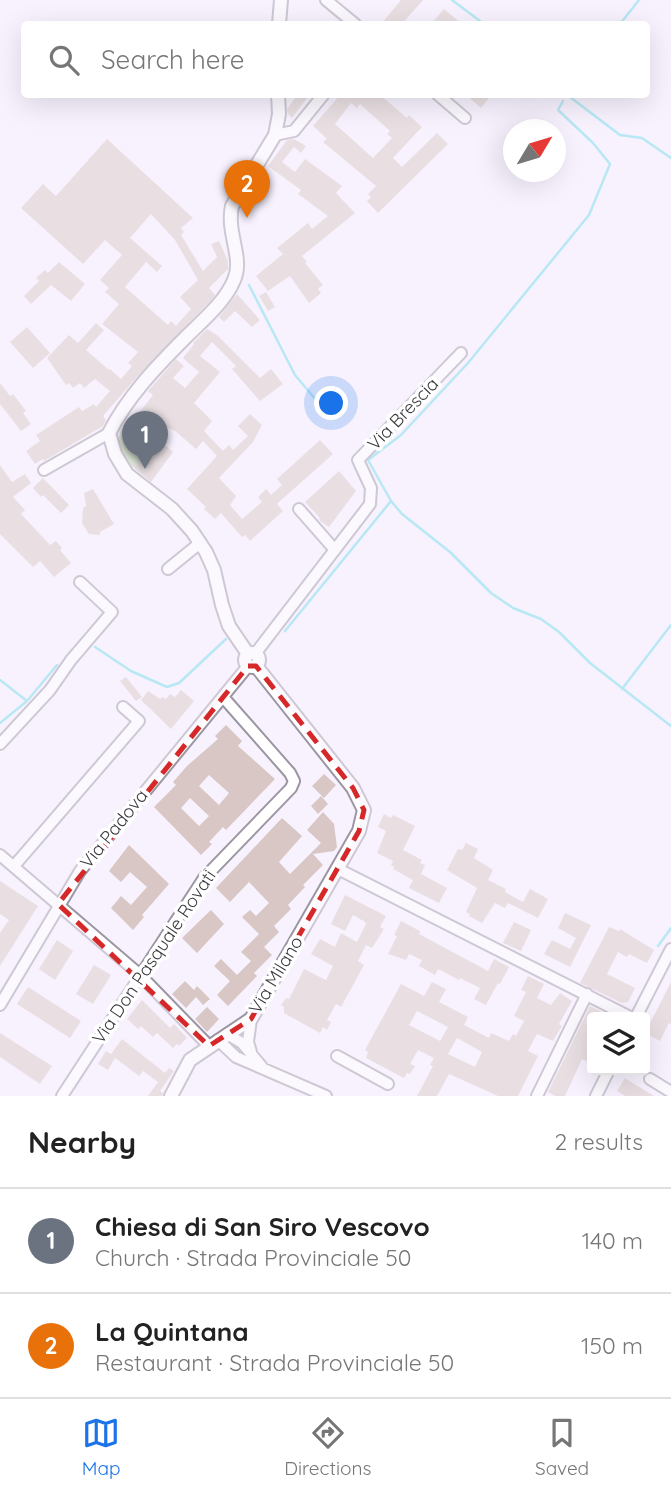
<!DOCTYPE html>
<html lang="en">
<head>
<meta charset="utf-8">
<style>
	:root { --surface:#fff; --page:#f2f2f2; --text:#222; --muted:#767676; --line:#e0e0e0; --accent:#1a73e8 }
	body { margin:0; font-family:Quicksand,sans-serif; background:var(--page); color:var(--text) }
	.controls { position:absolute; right:21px; bottom:21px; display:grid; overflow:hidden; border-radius:7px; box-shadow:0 7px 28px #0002 }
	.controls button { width:63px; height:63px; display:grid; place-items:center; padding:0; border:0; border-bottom:2px solid var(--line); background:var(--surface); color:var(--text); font:35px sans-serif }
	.compass { position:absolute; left:503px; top:119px; width:63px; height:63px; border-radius:50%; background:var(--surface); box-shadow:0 7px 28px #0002; rotate:52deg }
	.you { position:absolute; left:332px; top:404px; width:24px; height:24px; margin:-18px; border:5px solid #fff; border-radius:50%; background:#1a73e8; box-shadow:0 0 0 10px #1a73e833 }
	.badge { display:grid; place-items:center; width:46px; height:46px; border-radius:50%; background:var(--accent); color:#fff; font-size:23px; font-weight:700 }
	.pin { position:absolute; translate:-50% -58px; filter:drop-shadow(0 2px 4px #0008) }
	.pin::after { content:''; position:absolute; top:37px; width:24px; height:21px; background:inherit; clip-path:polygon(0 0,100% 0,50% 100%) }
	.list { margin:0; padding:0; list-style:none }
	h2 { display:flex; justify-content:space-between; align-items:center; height:91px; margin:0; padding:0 28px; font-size:30px }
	h2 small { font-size:23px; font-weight:400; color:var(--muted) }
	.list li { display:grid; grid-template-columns:46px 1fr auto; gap:21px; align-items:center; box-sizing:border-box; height:105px; padding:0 28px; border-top:2px solid var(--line) }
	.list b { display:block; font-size:26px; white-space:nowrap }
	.list p { margin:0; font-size:23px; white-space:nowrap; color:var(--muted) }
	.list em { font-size:23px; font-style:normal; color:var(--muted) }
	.icon { flex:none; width:38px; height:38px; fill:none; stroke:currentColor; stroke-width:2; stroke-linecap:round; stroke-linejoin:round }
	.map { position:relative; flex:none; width:671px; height:1096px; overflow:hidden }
	.search { position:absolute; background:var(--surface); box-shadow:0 7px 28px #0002; left:21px; right:21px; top:21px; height:77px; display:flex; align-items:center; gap:18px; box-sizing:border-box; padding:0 24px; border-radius:7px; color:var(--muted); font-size:26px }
	.sheet { height:301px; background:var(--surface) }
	nav { display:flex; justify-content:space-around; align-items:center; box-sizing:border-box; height:98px; border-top:2px solid var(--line); background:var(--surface); font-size:19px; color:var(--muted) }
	nav a { display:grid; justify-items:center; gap:4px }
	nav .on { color:var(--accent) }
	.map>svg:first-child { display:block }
</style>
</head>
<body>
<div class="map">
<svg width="671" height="1096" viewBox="0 0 671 1096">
	<rect width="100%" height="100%" fill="#f7f2fe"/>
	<!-- green -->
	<path fill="#bcdaaa" d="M123,427L149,448L132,468C120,457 114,442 123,427Z"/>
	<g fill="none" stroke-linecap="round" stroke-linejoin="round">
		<!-- stream -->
		<path stroke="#6adbe9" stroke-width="2.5" d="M452,0L484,24
			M620,24L639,0
			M566,94L620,135L642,138L671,158
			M563,101L558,110L593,143L610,164L589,215L468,363L401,435L368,460L391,501L402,514L450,552L491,593L513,608L541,619L559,632L590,663L671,726
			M249,285L295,375L332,419
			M285,631L391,501
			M95,647L131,671L167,687L179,683L226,639
			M0,680L27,701L57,665
			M622,689L671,625
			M0,723L27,701
			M658,946L671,928"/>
	</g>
	<!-- building -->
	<path fill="#d8c7c4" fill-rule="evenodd" d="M401,0H423L402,24H381Z
		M444,9L462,24H431Z
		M298,94H310L292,118L288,114L287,109Z
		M341,94H379L407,118L409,115L422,127L393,158L402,167L437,133L448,144L378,213L367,201L371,197L368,194L376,186L323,142L327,139L313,126ZM351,103L357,108L360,104L390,131L387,134L392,138L373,158L335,124Z
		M465,94H492L481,108Z
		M107,139L193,218L181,228L184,232L181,235L203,271L217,257L211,244L219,241L228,261V269L209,288L215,295L213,298L137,377L103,416L106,420L103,426L44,461L43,459L35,464L26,451L40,441L36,435L79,407L82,411L94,404L96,407L110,391L95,379L84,388L80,383L73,388L69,383L66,385L47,358L69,335L78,343L96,323L104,330L86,350L109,370L110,369L121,379L132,366L128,363L138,352L102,324L119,304L105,292L109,288L100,280L122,255L105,240L83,264L21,208L43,184L56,196ZM151,214L175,240L198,280L180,297L191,309L176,326L171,321L168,325L125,287L146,262L157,272L162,266L130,238Z
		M294,139L306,146L301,153L294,147L282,162L295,172L305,159L342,186L336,193L355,213L302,256L307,262L305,263L323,285L318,289L321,293L309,303L290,276L268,291L256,276L283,254L277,248L308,223L312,229L328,216L298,194L301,190L268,166L287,140Z
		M59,262L85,284L71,301L51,285L31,304L24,296L39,281L36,278L45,270L48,273Z
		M266,292L275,307L268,311L259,296Z
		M237,294L260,320L252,327L235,311L224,322L219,317Z
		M27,327L50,353L33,368L10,342Z
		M207,329L218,336L260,378L271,369L283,384L260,401L232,369L236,366L212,342L200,356L220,372L194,403L212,421L204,431L223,451L229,445L233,450L248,436L238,426L250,414L262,425L253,442L219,478L236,496L230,505L242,519L262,502L258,497L266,489L271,495L282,485L277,479L320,440L333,454L279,502L277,504L283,511L250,541L245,535L242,537L221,513L215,519L204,509L206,507L187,489L217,456L203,441L196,449L175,431L168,428L159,440L173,452L151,482L133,467L149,448L143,443L156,426L139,413L153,395L148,391L176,359L184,366L173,378L185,388L199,372L183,358L194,344L193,343Z
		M0,383L10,396L13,394L26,411L23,413L31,424L21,431L0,404Z
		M0,465L12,482L25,474L31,483L13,497L25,510L21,514L50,545L56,541L62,548L60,550L71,563L54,577L40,561L33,567L0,534Z
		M339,471L356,491L329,527L320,521L319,517L305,502Z
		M43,478L69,505L61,513L43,495L41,497L33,488Z
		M93,489L114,524L100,532V535L89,534L82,523L83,508L86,506L84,493Z
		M126,677L142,697L136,701L120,681Z
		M181,690L194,701L171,729L141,700L148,691L160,699L163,697L166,699L170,694L175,697Z
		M226,725L242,741L238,746L275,779L226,830L223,827L209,842L212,844L201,855L154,807L176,785L173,782L187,766L218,739L215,736ZM209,775L229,793L219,805L199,786ZM190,798L209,816L199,826L181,808Z
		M324,774L336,785L324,798L312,786Z
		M321,796L328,804L318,814L311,806Z
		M323,812L334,824L337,847L334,851L313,854L323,865L303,885L305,887L288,905L291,909L274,926L279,932L264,947L272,955L254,973L257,976L228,1006L217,995L230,981L214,966L221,959L237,975L251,961L241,952L259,934L242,917L250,910L256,916L269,903L249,882L230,902L216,888L282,818L302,836L279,862L290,874L321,843L307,830Z
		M384,814L391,818L393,815L415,826L403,850L422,860L420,863L425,865L421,874L447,888L439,903L409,888L413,880L393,869L394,867L391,865L393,861L377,853L386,831L378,827Z
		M466,843L478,849L474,858L493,870L488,880L506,889L505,892L523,902L530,889L548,899L538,918L508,903L505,908L495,903L482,923L469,916L470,914L466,912L477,888L447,870L458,849L462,850Z
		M129,845L169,884L142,915L144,917L133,930L111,908L121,896L131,905L147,887L130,872L121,882L109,871Z
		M0,881L38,906L0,966V933L9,920L0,914Z
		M345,895L386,916L380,927L384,929L372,948L366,945L358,961L364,965L341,1007L336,1004L327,1020L331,1022L327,1030L323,1027L320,1033L284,1013V1007L281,1005L286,998L289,999L304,969L326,980L333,966L311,954L320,939L335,947L341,933L357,942L366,924L365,922L353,915L345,931L331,924Z
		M211,910L224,924L197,953L182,938Z
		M565,913L591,925L570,967L544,954L552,940L570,949L576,938L558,928Z
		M401,921L420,931L419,934L488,971L494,959L509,967L500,984L498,983L486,1005L474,999L480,988L460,978L459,980L438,969L435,975L419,966L422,960L409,954L406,960L388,954L397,936L394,935Z
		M514,922L531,930L521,951L503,943Z
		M609,927L619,931L620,929L654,950L647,963L629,954L627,957L618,952L607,974L635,988L628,1002L622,1003L580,983Z
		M57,940L73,951L55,980L39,969Z
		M94,965L111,975L93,1004L76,994Z
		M528,976L544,984L537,998L551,1005L560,993L572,1001L559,1024L562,1026L553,1041L537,1034L528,1051L538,1056L518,1096H498L449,1074L437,1096H417L433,1066L430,1065L434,1058L418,1050L410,1064L415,1066L410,1074L407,1073L404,1078L366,1058L368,1052L365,1050L401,984L424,996L432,982L446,989L439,1002L468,1017L464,1025L489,1038L491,1033L509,1041L513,1034L516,1036L524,1021L514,1016L526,992L521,990ZM417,1011L448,1027L440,1041L409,1025ZM457,1038L482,1052L475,1067L448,1054Z
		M185,981L194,990L197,986L210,999L203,1005L196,997L186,1008L172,994Z
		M671,982V1024L669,1023L660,1041L645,1033Z
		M28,987L81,1021L70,1038L17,1004Z
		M142,1000L170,1028L174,1024L187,1038L179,1046L177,1044L173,1048L157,1033L153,1037L141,1026L138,1029L127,1019Z
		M590,1006L612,1017H592V1064L582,1059L565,1096H555L548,1092Z
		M207,1007L219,1019L207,1032L195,1019Z
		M0,1033L52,1066L40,1084L0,1057Z
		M122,1039L165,1073L169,1068L174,1071L160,1091L163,1093L162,1096H148L158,1082L143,1071L139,1076L115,1058L108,1070L98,1064L106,1051L111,1054Z
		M625,1078L631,1082L654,1096H625L617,1091Z"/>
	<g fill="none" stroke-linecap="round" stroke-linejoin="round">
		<defs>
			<path id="minor" d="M326,0L355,24
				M437,94L465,118
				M275,135L294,131L324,94
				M44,470L109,433
				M299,509L335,550
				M168,569L200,543
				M255,654L370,504L371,488L358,460L461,353
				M0,744L50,690L71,660L112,612L80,582
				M0,855L139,974L209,1046
				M14,866L139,721L123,707
				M338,869L630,1017
				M0,1005L80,871L248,666
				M636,1017L671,949
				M251,1019L248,1042L251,1052
				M227,1034L242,1043L262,1067
				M218,1040L236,1057L326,1096
				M337,1056L388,1084
				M650,1079L671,1092
				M62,1096L204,878L291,788L294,781L290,773L223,697
				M537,1096L587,994
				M596,1096L609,1070"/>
			<path id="tertiary" d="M279,24L281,0
				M245 660a7 7 0 1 1 14 0a7 7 0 1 1-14 0Z
				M248,654L229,626L222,605L214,570L206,552L192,531L172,509L127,474L115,454L109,433C128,396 156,367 186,337C203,320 225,302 234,280C244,258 226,233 232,206L275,135L279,114L278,94
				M171,1096L190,1060L251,1019L359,831L364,810L353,788L256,666"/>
		</defs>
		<!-- minor casing -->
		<use href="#minor" stroke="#9b96a2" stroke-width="14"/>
		<!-- tertiary casing -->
		<use href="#tertiary" stroke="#9b96a2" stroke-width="16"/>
		<!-- minor -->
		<use href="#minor" stroke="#fff" stroke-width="10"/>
		<!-- tertiary -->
		<use href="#tertiary" stroke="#fff" stroke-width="12"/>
	</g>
	<!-- marked area -->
	<path d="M0 0H671V1096H0ZM248,666H256L353,788L364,810L359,831L251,1019L209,1046L58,904Z" fill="#f7f2fe" fill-opacity=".55" fill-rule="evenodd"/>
	<path fill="none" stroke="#d62828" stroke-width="5" stroke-dasharray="14 9" stroke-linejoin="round" d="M248,666H256L353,788L364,810L359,831L251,1019L209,1046L58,904Z"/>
	<g text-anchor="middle" stroke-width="7" stroke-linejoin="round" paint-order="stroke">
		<!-- street labels -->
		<g font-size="18" fill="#3b393e" stroke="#fff">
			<text transform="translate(403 414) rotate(-46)" y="6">Via Brescia</text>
			<text transform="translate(114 829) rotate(-51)" y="6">Via Padova</text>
			<text transform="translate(154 957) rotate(-56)" y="6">Via Don Pasquale Rovati</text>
			<text transform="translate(276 975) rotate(-59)" y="6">Via Milano</text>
		</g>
	</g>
</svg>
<div class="controls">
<button><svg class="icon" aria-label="layers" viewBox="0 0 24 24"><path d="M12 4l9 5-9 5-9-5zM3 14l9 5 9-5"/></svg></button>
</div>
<svg class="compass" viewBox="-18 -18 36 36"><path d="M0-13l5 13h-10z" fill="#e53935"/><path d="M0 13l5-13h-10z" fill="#767676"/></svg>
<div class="you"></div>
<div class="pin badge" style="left:145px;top:469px;background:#6b7280">1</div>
<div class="pin badge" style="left:247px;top:218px;background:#e8710a">2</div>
<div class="search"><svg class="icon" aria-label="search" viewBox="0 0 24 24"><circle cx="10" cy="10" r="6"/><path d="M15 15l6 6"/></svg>Search here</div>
</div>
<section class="sheet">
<h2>Nearby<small>2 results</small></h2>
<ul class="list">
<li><span class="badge" style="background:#6b7280">1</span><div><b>Chiesa di San Siro Vescovo</b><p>Church · Strada Provinciale 50</p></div><em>140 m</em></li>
<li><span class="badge" style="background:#e8710a">2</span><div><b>La Quintana</b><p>Restaurant · Strada Provinciale 50</p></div><em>150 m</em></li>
</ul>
</section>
<nav>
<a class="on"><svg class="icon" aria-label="map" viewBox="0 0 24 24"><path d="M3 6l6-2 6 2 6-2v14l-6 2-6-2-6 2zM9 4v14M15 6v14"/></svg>Map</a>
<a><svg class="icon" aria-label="directions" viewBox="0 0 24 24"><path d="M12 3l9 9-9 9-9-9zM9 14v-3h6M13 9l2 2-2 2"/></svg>Directions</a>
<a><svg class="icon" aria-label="saved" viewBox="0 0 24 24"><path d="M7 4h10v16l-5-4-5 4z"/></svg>Saved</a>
</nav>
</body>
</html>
